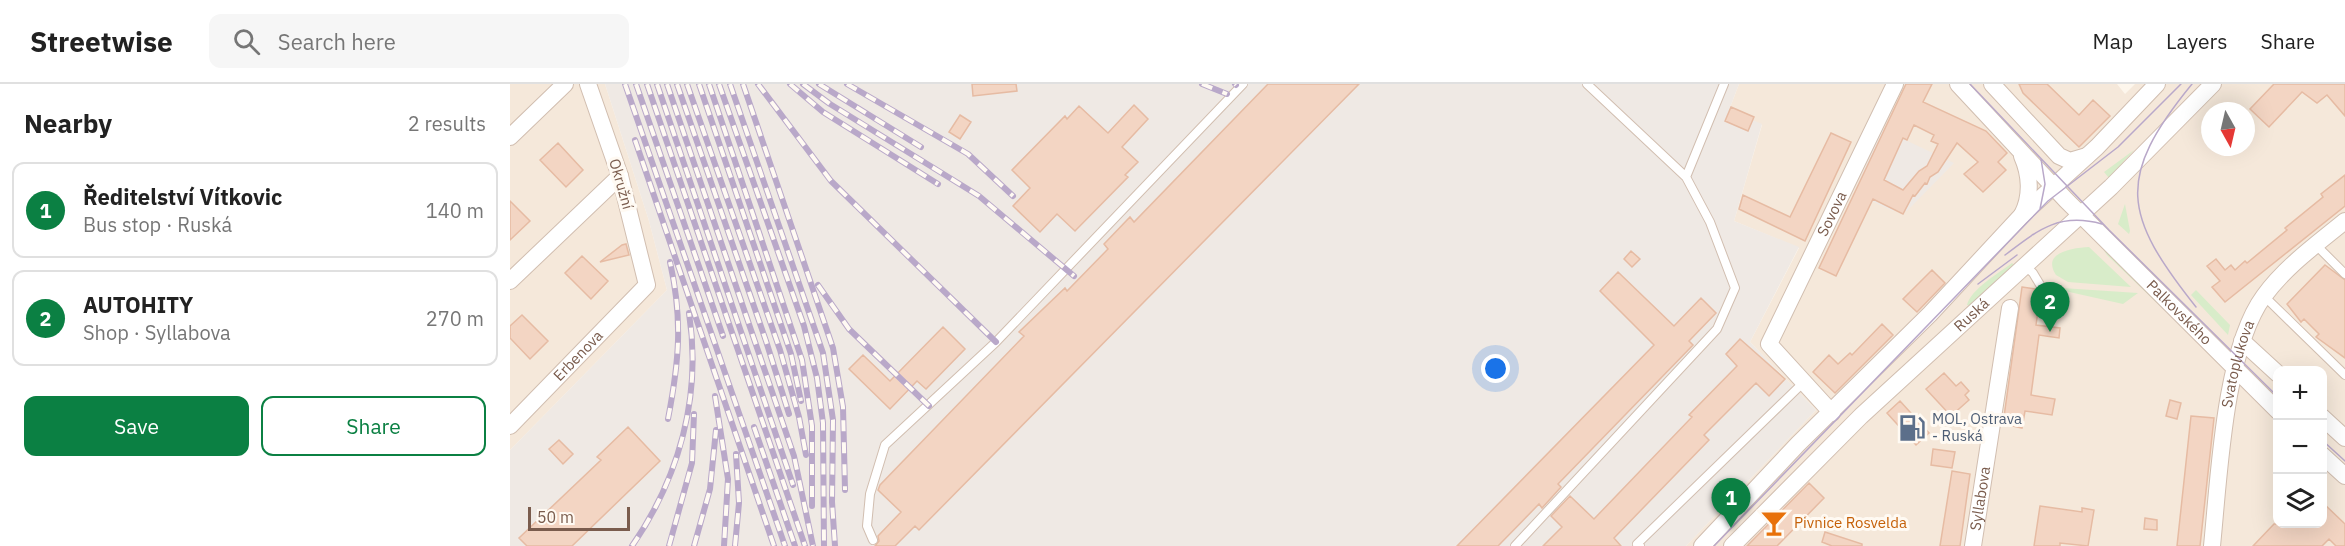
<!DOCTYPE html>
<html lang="en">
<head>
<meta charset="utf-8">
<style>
	:root { --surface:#fff; --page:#f6f6f6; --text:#222; --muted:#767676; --line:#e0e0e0; --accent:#0b8043 }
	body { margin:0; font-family:"IBM Plex Sans",sans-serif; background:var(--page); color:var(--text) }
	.controls { position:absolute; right:18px; bottom:18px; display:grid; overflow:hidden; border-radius:12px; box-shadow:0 6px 24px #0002 }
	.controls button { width:54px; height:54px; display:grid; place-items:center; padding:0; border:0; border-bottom:2px solid var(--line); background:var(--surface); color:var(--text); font:30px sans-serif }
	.compass { position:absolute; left:1691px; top:18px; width:54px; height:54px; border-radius:50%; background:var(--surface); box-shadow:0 6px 24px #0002; rotate:172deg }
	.scale { position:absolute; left:18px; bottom:15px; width:102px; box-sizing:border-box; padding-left:6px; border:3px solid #7a5c4d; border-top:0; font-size:16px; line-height:21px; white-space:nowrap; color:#7a5c4d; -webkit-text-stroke:4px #fffaf3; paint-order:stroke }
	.you { position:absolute; left:986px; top:285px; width:21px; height:21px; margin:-15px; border:4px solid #fff; border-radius:50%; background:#1a73e8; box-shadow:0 0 0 9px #1a73e833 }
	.badge { display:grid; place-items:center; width:39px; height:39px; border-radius:50%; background:var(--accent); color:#fff; font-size:20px; font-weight:700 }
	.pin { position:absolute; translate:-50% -50px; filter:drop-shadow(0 2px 3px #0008) }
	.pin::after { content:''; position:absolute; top:32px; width:21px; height:18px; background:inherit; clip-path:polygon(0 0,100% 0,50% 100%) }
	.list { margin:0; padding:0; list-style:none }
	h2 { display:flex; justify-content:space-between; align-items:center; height:78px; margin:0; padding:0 24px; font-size:26px }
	h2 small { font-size:20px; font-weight:400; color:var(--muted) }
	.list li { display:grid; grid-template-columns:39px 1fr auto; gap:18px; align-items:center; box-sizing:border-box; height:96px; margin:0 12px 12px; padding:0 12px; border:2px solid var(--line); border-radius:12px }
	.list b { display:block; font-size:22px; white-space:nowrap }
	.list p { margin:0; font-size:20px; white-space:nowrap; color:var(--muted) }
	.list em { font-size:20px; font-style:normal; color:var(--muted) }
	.actions { display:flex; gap:12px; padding:18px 24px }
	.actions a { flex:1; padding:14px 0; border:2px solid var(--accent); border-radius:12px; text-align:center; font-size:21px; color:var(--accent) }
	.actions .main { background:var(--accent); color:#fff }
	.icon { flex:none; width:33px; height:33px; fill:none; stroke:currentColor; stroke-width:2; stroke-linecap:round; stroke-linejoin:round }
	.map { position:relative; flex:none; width:1835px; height:462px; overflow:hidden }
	header { display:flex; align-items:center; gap:36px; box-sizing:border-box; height:84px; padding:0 30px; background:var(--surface); border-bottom:2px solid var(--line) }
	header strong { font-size:28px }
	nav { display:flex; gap:33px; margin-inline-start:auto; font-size:21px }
	.search { width:420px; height:54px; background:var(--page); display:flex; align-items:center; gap:15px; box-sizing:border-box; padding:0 21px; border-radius:12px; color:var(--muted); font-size:22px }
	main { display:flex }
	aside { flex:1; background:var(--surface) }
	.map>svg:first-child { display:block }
</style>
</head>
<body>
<header>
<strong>Streetwise</strong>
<div class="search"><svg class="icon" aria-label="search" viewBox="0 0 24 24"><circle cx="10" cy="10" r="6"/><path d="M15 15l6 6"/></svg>Search here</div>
<nav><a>Map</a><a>Layers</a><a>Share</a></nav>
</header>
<main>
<aside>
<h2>Nearby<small>2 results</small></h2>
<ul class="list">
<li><span class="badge">1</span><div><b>Ředitelství Vítkovic</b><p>Bus stop · Ruská</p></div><em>140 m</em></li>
<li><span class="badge">2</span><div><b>AUTOHITY</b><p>Shop · Syllabova</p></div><em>270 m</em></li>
</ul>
<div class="actions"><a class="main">Save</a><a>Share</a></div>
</aside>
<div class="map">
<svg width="1835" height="462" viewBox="0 0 1835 462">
	<rect width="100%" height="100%" fill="#fdf6ec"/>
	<!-- residential -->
	<path fill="#f5e8da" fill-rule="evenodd" d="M0,0H95L139,137L157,206L0,366Z
		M1229,0H1607L1615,10L1625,0H1835V462H1176L1306,326L1240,258L1289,164L1224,137L1252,41L1219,26ZM1700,27H1736V63H1700ZM1768,286H1812V440H1768Z"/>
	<!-- industrial -->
	<path fill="#efe9e4" d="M95,0H1229L1219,26L1252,40L1224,137L1289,163L1240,258L1306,326L1176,462H0V366L157,206L139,137Z
		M1372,45L1444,79L1397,127L1386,122L1383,127L1344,109Z"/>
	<!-- green -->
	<path fill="#d8ecc9" d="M1624,66L1599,94L1594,88Z
		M1615,120L1620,147L1619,150L1608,140Z
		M1591,162L1701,271L1597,171Z
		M1579,163L1621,203L1558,198L1546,191C1531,168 1563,164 1579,163Z
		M1502,179L1505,182L1461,222L1457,221C1461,205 1489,189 1502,179Z
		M1537,203L1628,209L1613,220Z
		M1686,206L1720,241L1718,251L1681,211Z"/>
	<!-- building -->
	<path fill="#f3d5c3" stroke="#e6bba3" stroke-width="1.5" fill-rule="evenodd" d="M462,0H506L507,7L463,12Z
		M758,0H849L409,446L405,442L385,462H365L369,457L368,452L391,428L368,406L370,401L514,252L509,248L555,204L557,207L598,165L594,160L620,133L624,138Z
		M1396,0H1422L1413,18L1476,47L1497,69L1488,78L1496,86L1473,108L1454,90L1468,78L1447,59L1428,88L1420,93L1417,100L1415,99L1405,112L1403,111L1393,130L1363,115L1326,192L1309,184ZM1404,41L1424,51L1421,57L1428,60L1417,82L1409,87L1393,106L1374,96L1393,54L1397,56Z
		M1509,0H1537L1569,31L1583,16L1600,32L1569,63L1513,9Z
		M1764,0H1835V32L1817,11L1807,19L1792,8L1759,43L1740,25Z
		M624,21L638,35L612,63L628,78L615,91L618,93L565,147L547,130L530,148L503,122L520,104L502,86L555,32L557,35L569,22L598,49Z
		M1221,23L1244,33L1238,47L1215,37Z
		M450,31L461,38L450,55L439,48Z
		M1321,49L1341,58L1295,157L1229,125L1233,111L1280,133Z
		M48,59L73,86L56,103L30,76Z
		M1835,91V122L1715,218L1702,203L1710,197L1697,182L1706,175L1715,186L1721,181L1725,186L1735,177L1737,179L1777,146L1775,144L1813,113L1811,110Z
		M0,117L20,137L0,156Z
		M116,160L119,171L90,178L112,161Z
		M1121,167L1130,175L1122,183L1114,175Z
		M72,172L98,197L81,215L55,189Z
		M1815,181L1835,196V274L1806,253L1809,250L1794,235L1791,238L1777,220Z
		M1422,186L1435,199L1407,228L1393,215Z
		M1108,188L1164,242L1191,214L1206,229L1179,257L1183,261L1048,400L1051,403L1032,424L1029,420L988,462H947L1144,261L1090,207Z
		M1512,203L1525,205L1530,213L1526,241L1550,244L1549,254L1529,251L1521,311L1545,315L1542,331L1515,327L1512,344L1493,340Z
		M12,231L38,257L20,275L0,254V242Z
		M1372,240L1383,251L1325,309L1303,288L1319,271L1328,280L1340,269L1342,271Z
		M433,243L455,265L416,305L407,297L380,325L339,285L353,271L380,297Z
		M1230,255L1275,295L1259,312L1246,299L1194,351L1199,356L1104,454L1111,462H1033L1052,443L1041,432L1060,412L1084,435L1182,333L1179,331L1227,282L1216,270Z
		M1434,289L1446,302L1451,298L1459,307L1455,311L1459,316L1441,332L1416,305Z
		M1660,316L1671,319L1667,335L1656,332Z
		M1390,317L1419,349L1406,361L1377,329Z
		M1681,332L1704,334L1690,462H1667Z
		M118,343L150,377L62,462H17L9,454L91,376L87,373Z
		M49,356L63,370L53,380L39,365Z
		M1423,365L1445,368L1442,384L1421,381Z
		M1442,387L1460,390L1450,462H1430Z
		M1299,399L1314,414L1267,462H1237Z
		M1812,418L1835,440V462H1826L1819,455L1812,462H1743L1764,440H1812Z
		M1530,422L1572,428V424L1584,426L1578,462L1550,459V462H1524Z
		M1635,434L1647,436V446L1634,445Z
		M1315,448L1352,460V462H1322L1312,458Z"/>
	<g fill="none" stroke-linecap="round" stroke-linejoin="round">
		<defs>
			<path id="lane" d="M1077,0L1176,93
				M1806,161L1835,190
				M1515,182L1523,189L1541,219
				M1754,212L1835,291
				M363,456L357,442L360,410L375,361L486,258L733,0
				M1005,462L1207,245L1225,204L1200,138L1176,93L1214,0
				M1130,462L1127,460L1294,298"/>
			<g id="street">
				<path id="s1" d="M1448,0L1556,116L1768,327"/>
				<path d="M1482,0L1549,72L1560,77L1577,72"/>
				<path d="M0,53L55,0"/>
				<path d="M1512,72C1520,90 1522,112 1512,131"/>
				<path d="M0,197L110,92"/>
				<path d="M1732,257L1768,290"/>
				<path id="s2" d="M1322,329L1259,260L1385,0"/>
				<path d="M1812,333L1835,354"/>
				<path id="s3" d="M0,342L137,201L110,92L78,0"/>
				<path d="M1812,371L1835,392"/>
				<path d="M1192,462L1288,360L1420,230L1512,131L1587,63L1647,0"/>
				<path id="s4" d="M1222,462L1351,332L1601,103L1703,0"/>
				<path id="s5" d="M1463,462L1500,224"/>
				<path id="s6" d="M1702,462C1709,394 1714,266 1754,212C1776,182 1807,160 1835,137"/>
			</g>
		</defs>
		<!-- lane casing -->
		<use href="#lane" stroke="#d1beb0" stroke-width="10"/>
		<!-- street casing -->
		<use href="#street" stroke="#d1beb0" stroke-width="18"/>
		<!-- lane -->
		<use href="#lane" stroke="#fff" stroke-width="8"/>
		<!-- street -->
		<use href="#street" stroke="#fff" stroke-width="16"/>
		<!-- tram -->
		<path stroke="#b9a8c9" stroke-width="1.5" d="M1460,0L1599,146L1768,313
			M1682,0C1605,94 1613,131 1686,223
			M1530,125L1535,100L1531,75
			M1495,171C1528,146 1549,128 1592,140
			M1468,200L1507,171
			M1812,356L1835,377
			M1204,462L1538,117L1608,63L1671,0"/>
		<defs>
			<path id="rail" d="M115,0L275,462
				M126,0L213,252
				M137,0L295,462
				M147,0L283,401
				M157,0L284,372L303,462
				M167,0L256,257L279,330
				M177,0L270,266L289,333L296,371
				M189,0L281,270L291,317
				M199,0L292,276L302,342V422
				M209,0L294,242L307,294L313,339L314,462
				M220,0L313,269L323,336L322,418L325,462
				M233,0L323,264L333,323L335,406
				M248,0L321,97L486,258
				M280,0L313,28L428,100
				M293,0L320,20L469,112L564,192
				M309,0L411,63
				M337,0L458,70L503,112
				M692,0L717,10
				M725,0L726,1
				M125,56L264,462
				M308,201L339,245L419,322
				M205,312L218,395L214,462
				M158,335C169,278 173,236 160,178
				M244,343L285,462
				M122,462C169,394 192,312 179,229
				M159,462L182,379L184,330
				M184,462L200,405L206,346
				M225,462L229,419L226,370"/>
		</defs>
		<!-- rail casing -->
		<use href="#rail" stroke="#b9a8c9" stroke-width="6"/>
		<!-- rail -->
		<use href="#rail" stroke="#fffaf3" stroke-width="4" stroke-dasharray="11" stroke-linecap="butt"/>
	</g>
	<!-- icons -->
	<defs>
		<symbol id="fuel-bare" viewBox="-9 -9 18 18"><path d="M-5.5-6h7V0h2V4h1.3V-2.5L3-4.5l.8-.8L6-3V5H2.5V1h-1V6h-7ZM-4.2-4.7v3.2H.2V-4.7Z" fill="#5c6f8a" stroke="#fffaf3" stroke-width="2.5" paint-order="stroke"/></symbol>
		<symbol id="bar-bare" viewBox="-9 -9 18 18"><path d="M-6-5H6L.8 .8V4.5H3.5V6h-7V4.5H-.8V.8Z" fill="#e8710a" stroke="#fffaf3" stroke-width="2.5" paint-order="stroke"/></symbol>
	</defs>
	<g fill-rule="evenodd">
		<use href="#fuel-bare" x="1383" y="325" width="38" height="38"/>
		<use href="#bar-bare" x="1245" y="420" width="38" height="38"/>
	</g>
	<g text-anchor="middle" stroke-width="6" stroke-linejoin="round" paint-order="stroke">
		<!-- street labels -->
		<g font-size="15" fill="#7a5c4d" stroke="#fffaf3">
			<text transform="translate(111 100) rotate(74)" y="5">Okružní</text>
			<text dy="5" stroke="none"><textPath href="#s2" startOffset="238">Sovova</textPath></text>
			<text dy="5" stroke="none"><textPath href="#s1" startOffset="318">Palkovského</textPath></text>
			<text dy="5" stroke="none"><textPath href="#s4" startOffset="333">Ruská</textPath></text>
			<text dy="5" stroke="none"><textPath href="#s3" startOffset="98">Erbenova</textPath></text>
			<text dy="5" stroke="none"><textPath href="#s6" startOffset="184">Svatoplukova</textPath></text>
			<text dy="5" stroke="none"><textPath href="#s5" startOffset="48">Syllabova</textPath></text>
		</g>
		<!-- service labels -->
		<g font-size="15" fill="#4e5e75" stroke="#fffaf3" text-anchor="start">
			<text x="1422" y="340">MOL, Ostrava<tspan x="1422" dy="17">- Ruská</tspan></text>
		</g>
		<!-- food labels -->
		<g font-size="15" fill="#c56008" stroke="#fffaf3" text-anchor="start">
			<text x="1284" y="444">Pivnice Rosvelda</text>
		</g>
	</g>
</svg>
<div class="controls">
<button>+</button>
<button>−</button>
<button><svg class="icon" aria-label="layers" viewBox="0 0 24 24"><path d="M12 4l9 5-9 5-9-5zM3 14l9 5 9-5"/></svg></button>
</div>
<svg class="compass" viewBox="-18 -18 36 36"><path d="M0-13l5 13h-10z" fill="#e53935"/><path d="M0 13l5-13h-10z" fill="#767676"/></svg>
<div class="scale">50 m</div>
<div class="you"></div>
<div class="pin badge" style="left:1221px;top:444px">1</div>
<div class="pin badge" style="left:1540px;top:248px">2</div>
</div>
</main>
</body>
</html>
